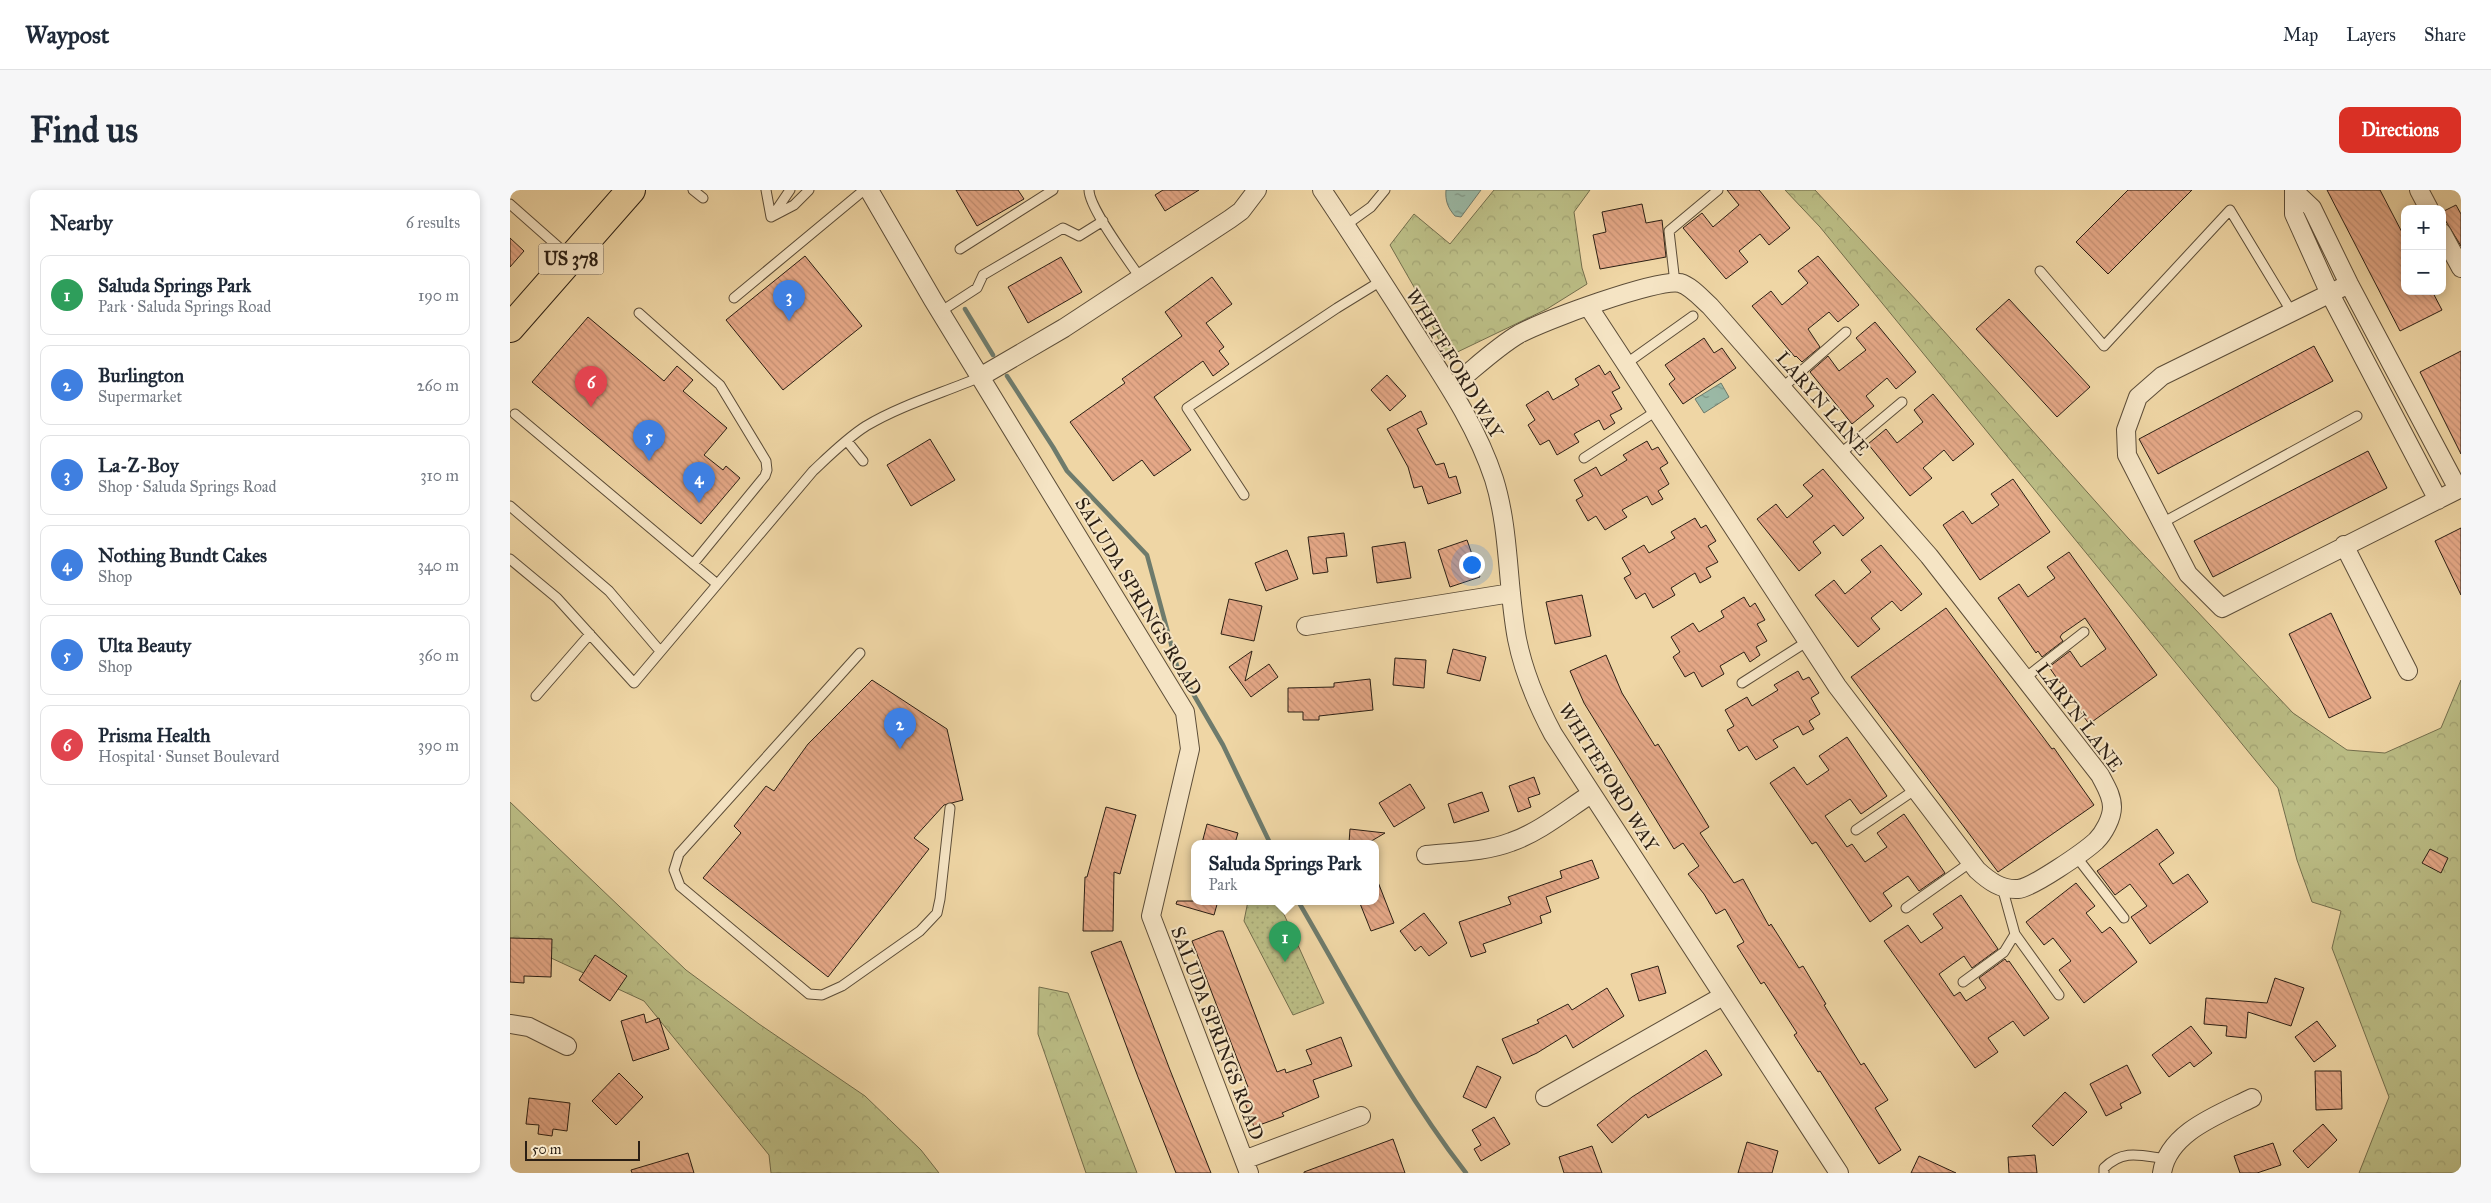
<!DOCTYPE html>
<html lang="en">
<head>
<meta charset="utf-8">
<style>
	:root { --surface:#fff; --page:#f6f6f7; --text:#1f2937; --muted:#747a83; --line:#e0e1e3; --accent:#d93025 }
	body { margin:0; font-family:"IM FELL Great Primer",serif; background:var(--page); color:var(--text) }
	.controls { position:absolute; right:15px; top:15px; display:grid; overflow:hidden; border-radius:10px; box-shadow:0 2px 8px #0003 }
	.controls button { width:45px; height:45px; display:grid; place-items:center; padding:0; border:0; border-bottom:1px solid var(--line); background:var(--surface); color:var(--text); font:25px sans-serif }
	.scale { position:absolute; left:15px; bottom:12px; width:115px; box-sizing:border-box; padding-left:5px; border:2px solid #2b1f14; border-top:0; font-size:14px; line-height:18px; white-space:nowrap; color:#2b1f14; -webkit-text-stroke:4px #f5e4c4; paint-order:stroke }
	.you { position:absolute; left:961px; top:374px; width:18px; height:18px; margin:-12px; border:4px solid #fff; border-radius:50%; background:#1a73e8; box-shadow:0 0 0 8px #1a73e833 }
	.badge { display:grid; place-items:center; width:32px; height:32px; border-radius:50%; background:var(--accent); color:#fff; font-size:16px; font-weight:700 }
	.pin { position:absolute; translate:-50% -41px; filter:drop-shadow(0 1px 2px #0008) }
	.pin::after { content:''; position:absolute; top:26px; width:18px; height:15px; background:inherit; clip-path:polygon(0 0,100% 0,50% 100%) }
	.popup { position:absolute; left:681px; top:650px; width:188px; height:65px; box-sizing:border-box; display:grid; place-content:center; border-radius:10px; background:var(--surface); filter:drop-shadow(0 1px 4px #0005); font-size:16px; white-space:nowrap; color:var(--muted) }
	.popup b { font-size:19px; color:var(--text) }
	.popup::after { content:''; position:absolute; left:50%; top:100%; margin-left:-10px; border:10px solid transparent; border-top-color:var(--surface) }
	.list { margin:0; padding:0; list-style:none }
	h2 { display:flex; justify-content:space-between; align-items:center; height:65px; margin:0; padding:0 20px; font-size:21px }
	h2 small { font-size:16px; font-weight:400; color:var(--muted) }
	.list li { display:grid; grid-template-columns:32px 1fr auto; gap:15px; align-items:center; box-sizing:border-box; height:80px; margin:0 10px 10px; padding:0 10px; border:1px solid var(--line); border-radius:10px }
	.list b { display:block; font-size:19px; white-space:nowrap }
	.list p { margin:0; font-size:16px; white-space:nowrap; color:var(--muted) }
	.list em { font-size:16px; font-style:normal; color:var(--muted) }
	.map { position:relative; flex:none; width:1951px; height:983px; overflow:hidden; border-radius:10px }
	header { display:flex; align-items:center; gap:30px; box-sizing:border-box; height:70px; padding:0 25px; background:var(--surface); border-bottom:1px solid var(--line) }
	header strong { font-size:24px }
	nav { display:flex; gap:28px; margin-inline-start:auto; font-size:18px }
	.intro { display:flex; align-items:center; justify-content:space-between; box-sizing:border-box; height:120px; padding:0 30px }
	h1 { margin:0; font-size:35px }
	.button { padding:12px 22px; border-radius:10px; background:var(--accent); color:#fff; font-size:18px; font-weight:700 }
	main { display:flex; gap:30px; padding:0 30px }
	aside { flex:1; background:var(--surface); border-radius:10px; box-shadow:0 2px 8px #0003 }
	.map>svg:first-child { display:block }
</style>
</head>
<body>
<header>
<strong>Waypost</strong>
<nav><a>Map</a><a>Layers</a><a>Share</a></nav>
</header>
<div class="intro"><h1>Find us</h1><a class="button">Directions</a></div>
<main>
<aside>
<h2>Nearby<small>6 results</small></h2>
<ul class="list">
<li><span class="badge" style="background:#2e9e5b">1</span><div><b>Saluda Springs Park</b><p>Park · Saluda Springs Road</p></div><em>190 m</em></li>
<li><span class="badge" style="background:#3f7fe0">2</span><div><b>Burlington</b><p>Supermarket</p></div><em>260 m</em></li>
<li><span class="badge" style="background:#3f7fe0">3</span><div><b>La-Z-Boy</b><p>Shop · Saluda Springs Road</p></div><em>310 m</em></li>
<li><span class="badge" style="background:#3f7fe0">4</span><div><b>Nothing Bundt Cakes</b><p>Shop</p></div><em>340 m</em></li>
<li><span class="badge" style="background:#3f7fe0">5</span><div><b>Ulta Beauty</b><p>Shop</p></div><em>360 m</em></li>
<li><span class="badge" style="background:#e0444e">6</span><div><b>Prisma Health</b><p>Hospital · Sunset Boulevard</p></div><em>390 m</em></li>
</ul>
</aside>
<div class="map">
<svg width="1951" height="983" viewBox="0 0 1951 983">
	<defs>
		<pattern id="grass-dots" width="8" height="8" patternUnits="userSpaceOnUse" patternTransform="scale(1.25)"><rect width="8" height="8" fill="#bbbd85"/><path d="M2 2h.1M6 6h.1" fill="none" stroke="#a1a272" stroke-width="1.8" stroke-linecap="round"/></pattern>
		<pattern id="forest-crowns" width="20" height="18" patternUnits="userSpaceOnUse" patternTransform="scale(1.25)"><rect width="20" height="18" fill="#bbbd85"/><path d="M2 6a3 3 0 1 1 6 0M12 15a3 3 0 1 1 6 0" fill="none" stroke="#a1a272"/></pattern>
		<pattern id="water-ripples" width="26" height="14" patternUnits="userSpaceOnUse" patternTransform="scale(1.25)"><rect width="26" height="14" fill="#9ab9a6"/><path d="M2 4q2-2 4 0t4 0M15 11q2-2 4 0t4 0" fill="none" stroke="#7e9686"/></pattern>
		<pattern id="building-back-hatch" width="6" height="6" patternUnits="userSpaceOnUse" patternTransform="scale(1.25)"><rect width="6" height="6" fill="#e5a887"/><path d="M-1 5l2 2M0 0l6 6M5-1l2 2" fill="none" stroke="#c59074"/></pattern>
	</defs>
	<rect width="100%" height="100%" fill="#efd6a5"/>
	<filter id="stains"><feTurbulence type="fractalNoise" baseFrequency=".004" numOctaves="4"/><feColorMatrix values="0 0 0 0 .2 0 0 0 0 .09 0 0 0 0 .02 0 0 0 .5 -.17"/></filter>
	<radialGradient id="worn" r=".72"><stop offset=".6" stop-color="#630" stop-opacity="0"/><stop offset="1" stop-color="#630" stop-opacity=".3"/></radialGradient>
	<!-- grass -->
	<path fill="url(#grass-dots)" stroke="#736e4c" d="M738,711H768L814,813L783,825L734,731Z"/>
	<!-- forest -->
	<path fill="url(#forest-crowns)" stroke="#736e4c" d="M984,0H1080L1064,22L1072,78L1077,94L1037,119L937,167L904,97L880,55L904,24L940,54Z
		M1275,0H1305L1408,112L1618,348L1783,523L1837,560L1875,563L1931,538L1951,490V983H1849L1879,907L1822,758L1831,721L1802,712L1787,670L1768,598L1310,37Z
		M0,612L176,780L249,834L355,906L411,960L429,983H261L259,965L134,811L0,749Z
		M529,797L558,803L627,983H576L528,844Z"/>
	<!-- water -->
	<path fill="url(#water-ripples)" stroke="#6e7b6c" d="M936,0H971L951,27L945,26C938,18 935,11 936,0Z
		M1211,193L1219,207L1194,223L1185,209Z"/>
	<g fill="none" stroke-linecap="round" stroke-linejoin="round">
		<!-- stream -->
		<path stroke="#6e7b6c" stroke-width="4.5" d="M455,119L483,165
			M497,186L543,257L557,281L637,365L667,476L713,555L760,653
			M788,711C842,803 890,898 956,983"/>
	</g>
	<!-- building -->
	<path fill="url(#building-back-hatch)" stroke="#2b1f14" d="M446,0H508L514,9L467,36Z
		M653,0H689L655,21L645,5Z
		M1217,0H1249L1280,38L1259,55L1250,44L1229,61L1238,72L1216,89L1173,38L1192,23L1203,37L1229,15Z
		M1618,0H1682L1598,84L1566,52Z
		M1817,0H1870L1895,48V101H1922L1932,120L1890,141Z
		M1132,14L1136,33L1152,30L1156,67L1090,79L1083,45L1096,42L1092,22Z
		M1946,15L1951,24V56L1932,25V22Z
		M0,48L14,61L0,77Z
		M295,66L352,136L273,200L216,130Z
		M1308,66L1349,115L1328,132L1319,122L1298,139L1310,157L1292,172L1286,166L1285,167L1242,116L1261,101L1272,115L1298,93L1288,81Z
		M551,67L572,102L518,133L498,97Z
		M702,87L722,114L696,133L714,157L709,161L719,174L703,186L693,171L644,207L681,260L644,286L632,270L603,291L560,232L615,193L612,189L672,146L655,122Z
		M1499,109L1580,197L1547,227L1466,139Z
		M78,127L154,191L167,176L183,190L173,201L217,238L194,265L213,280L216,276L230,288L191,334L22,192Z
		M1365,132L1406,182L1386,199L1377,188L1356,206L1364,216L1342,234L1300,182L1318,166L1329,181L1356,160L1346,148Z
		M1194,148L1204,163L1212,158L1226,178L1173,214L1159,194L1165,189L1155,175Z
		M1804,156L1823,191L1648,284L1629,249Z
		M1951,161V264L1910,182Z
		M1089,175L1095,185L1100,181L1110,198L1102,202L1112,219L1100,225L1105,233L1094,240L1089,230L1064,244L1069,252L1047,265L1039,250L1030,255L1018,235L1025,230L1016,215L1038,201L1043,210L1069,195L1065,189Z
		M877,185L896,206L880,221L861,200Z
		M1423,204L1464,254L1443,271L1434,260L1413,278L1422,288L1400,306L1358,254L1376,239L1387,253L1413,232L1404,220Z
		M911,221L917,234L907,239L926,275L934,273L939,288L946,286L951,303L918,314L912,296L904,298L898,277L877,239Z
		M420,249L445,290L401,316L377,275Z
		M1137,251L1142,260L1148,257L1158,273L1150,278L1159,294L1148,301L1153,309L1142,315L1137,306L1112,320L1117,327L1095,340L1086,326L1078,331L1066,310L1073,306L1064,290L1086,277L1091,286L1117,270L1113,265Z
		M1858,261L1877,298L1703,387L1684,351Z
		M1313,279L1354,328L1333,346L1324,335L1303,352L1311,363L1289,381L1247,329L1266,314L1277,328L1303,306L1293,295Z
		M1503,289L1540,342L1470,390L1433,335L1453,321L1462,334L1489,315L1481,304Z
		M1185,328L1191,338L1196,335L1206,351L1198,356L1208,372L1196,378L1201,387L1190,393L1185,383L1161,398L1165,405L1143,418L1135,403L1126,409L1114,388L1121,384L1112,368L1134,355L1139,363L1165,348L1161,342Z
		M1951,338V405L1925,351Z
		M834,343L837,366L816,368L818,382L803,384L798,347Z
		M957,350L970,387L940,397L928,360Z
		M895,352L901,388L867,393L862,357Z
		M1371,355L1412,404L1391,421L1382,411L1361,428L1370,439L1348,457L1305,405L1324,390L1335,404L1361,382L1351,370Z
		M777,360L788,389L756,401L745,373Z
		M1559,362L1647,485L1579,534L1539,477L1560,461L1571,477L1596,459L1575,428L1552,444L1550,447L1553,451L1532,467L1528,461L1526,463L1488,408L1509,394L1518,407L1545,388L1537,377Z
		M1072,405L1081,446L1045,454L1036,412Z
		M1234,407L1240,417L1245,413L1255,430L1247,434L1257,451L1246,457L1250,465L1240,472L1234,462L1210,476L1214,484L1192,497L1184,482L1175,487L1163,467L1170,462L1161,447L1183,433L1189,442L1214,427L1211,421Z
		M719,409L752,416L744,451L711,444Z
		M1436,418L1542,559L1544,558L1584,615L1488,682L1341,487Z
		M1821,423L1861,508L1819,528L1779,444Z
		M943,459L976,467L970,491L937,483Z
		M742,461L735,491L759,474L768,487L741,507L719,477Z
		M1096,465L1112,503L1145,556L1148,554L1199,637L1190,643L1224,693L1233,689L1259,736L1261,734L1289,778L1293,776L1316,814L1314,815L1351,875L1354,873L1378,910L1365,918L1391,960L1369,974L1310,881L1308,882L1284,845L1287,843L1254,792L1251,794L1227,756L1234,752L1215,719L1206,724L1194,704L1178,684L1189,676L1173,653L1164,659L1074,513L1060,481Z
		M885,468L916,470L914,498L883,495Z
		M1288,481L1293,490L1299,487L1309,503L1301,508L1310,524L1299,531L1304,539L1293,545L1288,536L1263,550L1268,557L1246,570L1237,556L1229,561L1217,540L1224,536L1215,520L1237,507L1242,516L1268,500L1264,495Z
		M860,489L863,520L809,526V530H793V522H778V498L824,497V493Z
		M362,490L437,539L453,610L434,615L404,648L419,659L318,787L193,688L231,643L224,636L256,596L264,601L298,554Z
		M1337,547L1377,606L1351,624L1340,609L1315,626L1337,657L1342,654L1355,672L1377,657L1367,643L1394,624L1435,683L1409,701L1398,686L1373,703L1382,716L1360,732L1306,652L1302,654L1260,593L1284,577L1297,595L1319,580L1309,566Z
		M1024,587L1030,604L1018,608L1021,617L1008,622L999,596Z
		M900,594L915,618L884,637L869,613Z
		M972,602L979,621L944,633L938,614Z
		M596,617L626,625L610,684L604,682L603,741H573L575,687H577Z
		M697,634L728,643L725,653H692Z
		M840,639L875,643L858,653H839Z
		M1647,639L1664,663L1649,674L1663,694L1678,684L1698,712L1640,754L1621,727L1637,716L1620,694L1605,705L1587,681Z
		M1920,659L1938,668L1931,683L1912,673Z
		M1082,670L1089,688L1036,707L1041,722L1030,726L1032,733L973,754L976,762L961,767L949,732L1001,714L998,707L1052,688L1050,681Z
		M866,687L884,733L861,741L849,711H865Z
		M1566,693L1585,716L1576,723L1592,743L1600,737L1603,740L1627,772L1574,813L1549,780L1561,771L1543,748L1534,755L1516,732Z
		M1451,705L1488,759L1462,778L1454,766L1429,784L1444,806L1450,802L1456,811L1476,798L1469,788L1495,769L1497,772L1499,771L1539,828L1514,846L1503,831L1478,848L1488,862L1465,878L1374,751L1398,735L1411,753L1433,738L1423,724Z
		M667,711H708L704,725L666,714Z
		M914,723L937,753L919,766L911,756L905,761L890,741Z
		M708,741H713L767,882L775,879L776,883L802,874L796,860L831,847L842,876L803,890L809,907L772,923L774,926L744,937L730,899L738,897L682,751Z
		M0,748L42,749L41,787L14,786V793L0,792Z
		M611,751L660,880L701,983H666L628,887L581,762Z
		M85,765L117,786L100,811L69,790Z
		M1148,776L1156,803L1129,811L1121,784Z
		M1765,788L1794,798L1781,836L1738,822L1736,848L1716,846L1717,836L1694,834L1696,808L1757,813Z
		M1097,798L1114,826L1063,858L1056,845L1027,863L1003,874L992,849L1029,833L1027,830L1058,814L1062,820Z
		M134,824L136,833L149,828L159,859L123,871L111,831Z
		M1807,831L1826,856L1804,872L1785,847Z
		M1681,836L1702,863L1684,877L1680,872L1659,887L1642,865Z
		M1196,860L1212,885L1138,928L1136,924L1102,953L1087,935L1122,907Z
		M1617,875L1631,903L1610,914L1612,918L1596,926L1580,894Z
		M967,876L991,887L976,918L953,907Z
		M1805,881H1831L1832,919L1806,920Z
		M109,883L133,907L106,935L82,911Z
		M1555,902L1577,922L1543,956L1522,936Z
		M19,908L60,913L57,941L43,939L42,946L28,944L29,935L16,934Z
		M984,927L1000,954L971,971L964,959L971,955L962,940Z
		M1813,934L1827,950L1798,978L1783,961Z
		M883,949L895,983H794V982Z
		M1237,952L1268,961L1262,983H1228Z
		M1763,953L1771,975L1747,983H1730L1724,966Z
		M1082,956L1092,983H1054L1049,967Z
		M178,963L184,983H122L121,980Z
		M1525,965L1527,983H1499L1498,967Z
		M1409,966L1446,983H1401Z"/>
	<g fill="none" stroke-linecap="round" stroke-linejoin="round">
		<defs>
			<path id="lane" d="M183,0L193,8
				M256,0L261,27
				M579,0C579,18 619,71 631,89
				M0,14L60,67
				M263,25L280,0
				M261,27L284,15L299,0
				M836,35L861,17L875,0
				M450,59L543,0
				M1530,81L1594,156L1720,20L1781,121
				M1165,93L1159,41L1208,0
				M224,108L354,0
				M430,122L467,98L473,85L553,38L569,46L593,31
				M129,123L210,195L256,271L257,280L255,286L183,374
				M1117,173L1183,126
				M1272,198L1336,142
				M5,224L207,394
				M337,251L353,271
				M1330,264L1392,212
				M1074,268L1148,220
				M734,305L677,218L827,118L871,91
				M0,316L99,401L150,461
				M1652,333L1847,226
				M0,369L47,408L124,493L303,281C320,265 337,248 356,236C391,215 433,203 470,187
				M350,463L169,664L164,680L170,696L299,804L312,805L332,796L410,741L427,723L430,709L440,618
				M1515,488L1574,442
				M1232,493L1298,451
				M26,506L80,444
				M1346,640L1406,599
				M1565,665L1614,728
				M1492,697L1505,744L1549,805
				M1396,718L1461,672
				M1453,792L1494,762L1505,744
				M1594,983V978C1614,958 1632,966 1657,969"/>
			<path id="street" d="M359,0L423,110L675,522L680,559L641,726L739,983
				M812,0C843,46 873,93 903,140C933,187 966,234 984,289C1000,340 997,396 1007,449C1014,484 1027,514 1043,544L1329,983
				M1784,0V24L1820,104L1928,310
				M1909,0L1919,19
				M1784,1L1802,18L1839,94L1948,299
				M1932,43L1951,78
				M1839,94L1652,186L1628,207L1616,240L1617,265L1678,384L1712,418L1951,298
				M470,187L554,138L720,29L731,21L747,0
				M940,198C962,181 985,158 1009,144C1033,131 1147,88 1170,93C1181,96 1192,109 1200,116L1419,366L1590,585C1595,595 1602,605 1602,617C1602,628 1594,643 1586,651C1574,662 1522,698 1508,699C1491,700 1479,691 1467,680L1327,496L1078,116
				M1834,355L1898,481
				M796,436L1001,403
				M916,665C944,662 975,662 1001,652C1030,642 1056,620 1081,604
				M0,834L19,837L57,856
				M1035,907L1213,806
				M734,970L851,926
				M1652,983C1658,942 1710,924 1742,908"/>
			<path id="primary" d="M0,138L121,0"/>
		</defs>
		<!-- lane casing -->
		<use href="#lane" stroke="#5c4d38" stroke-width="11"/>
		<!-- street casing -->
		<use href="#street" stroke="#5c4d38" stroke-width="20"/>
		<!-- primary casing -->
		<use href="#primary" stroke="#2b1f14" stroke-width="30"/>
		<!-- lane -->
		<use href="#lane" stroke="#f5e4c4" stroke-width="9"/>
		<!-- street -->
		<use href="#street" stroke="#f5e4c4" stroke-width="18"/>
		<!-- primary -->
		<use href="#primary" stroke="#efd6a5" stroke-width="28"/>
	</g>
	<g text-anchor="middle" stroke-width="4" stroke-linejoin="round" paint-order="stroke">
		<!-- shield labels -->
		<rect fill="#f5e4c4" stroke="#685a49" stroke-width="1" x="28.5" y="53.5" width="65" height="31" rx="4"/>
		<g font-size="18" font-weight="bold" fill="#2b1f14">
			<text x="61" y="75">US 378</text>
		</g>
		<!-- street labels -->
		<g font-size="19" fill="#2b1f14" stroke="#f5e4c4">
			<text transform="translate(945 173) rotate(59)" y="7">WHITEFORD WAY</text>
			<text transform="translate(1313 213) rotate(49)" y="7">LARYN LANE</text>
			<text transform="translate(629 406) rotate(59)" y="7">SALUDA SPRINGS ROAD</text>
			<text transform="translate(1570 527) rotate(53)" y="7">LARYN LANE</text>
			<text transform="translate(1099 587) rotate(58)" y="7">WHITEFORD WAY</text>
			<text transform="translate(708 843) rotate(69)" y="7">SALUDA SPRINGS ROAD</text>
		</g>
	</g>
	<rect width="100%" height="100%" filter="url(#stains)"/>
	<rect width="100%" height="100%" fill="url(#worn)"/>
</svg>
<div class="controls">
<button>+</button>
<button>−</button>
</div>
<div class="scale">50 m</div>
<div class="you"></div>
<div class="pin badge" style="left:775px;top:772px;background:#2e9e5b">1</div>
<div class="popup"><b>Saluda Springs Park</b>Park</div>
<div class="pin badge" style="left:390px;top:559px;background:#3f7fe0">2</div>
<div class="pin badge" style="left:279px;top:131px;background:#3f7fe0">3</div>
<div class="pin badge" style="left:189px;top:313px;background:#3f7fe0">4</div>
<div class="pin badge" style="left:139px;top:271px;background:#3f7fe0">5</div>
<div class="pin badge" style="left:81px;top:217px;background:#e0444e">6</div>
</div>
</main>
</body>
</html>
